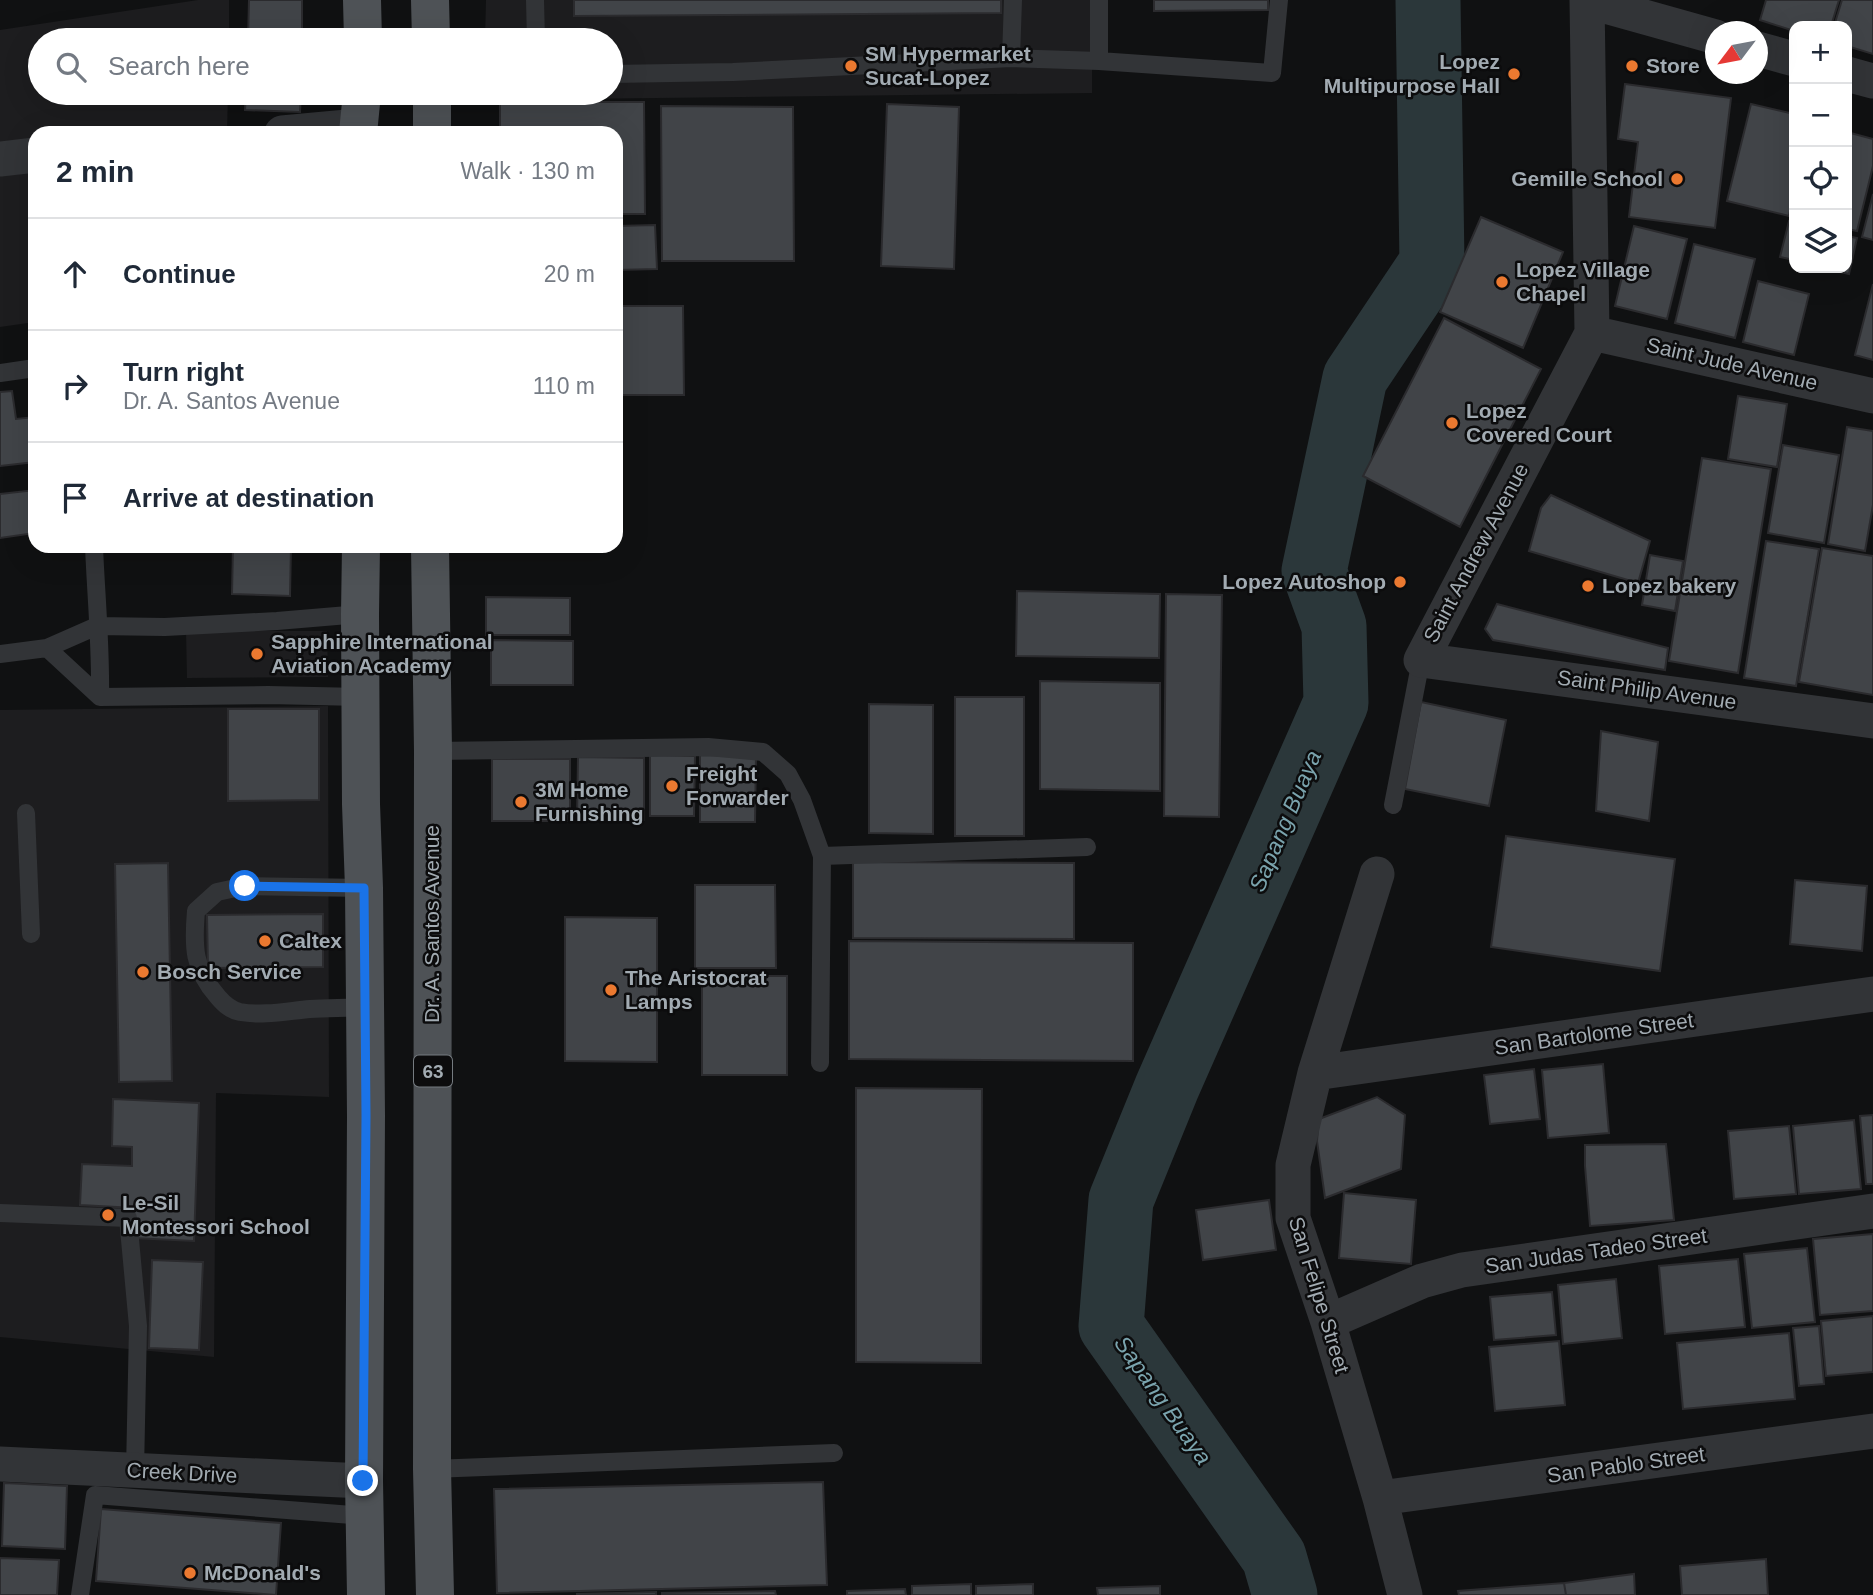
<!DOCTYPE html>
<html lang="en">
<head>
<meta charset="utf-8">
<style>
	:root { --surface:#fff; --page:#f6f6f7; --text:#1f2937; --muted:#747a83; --line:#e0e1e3 }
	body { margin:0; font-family:Helvetica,sans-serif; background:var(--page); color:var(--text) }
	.controls { position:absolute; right:21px; top:21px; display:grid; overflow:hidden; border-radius:14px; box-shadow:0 7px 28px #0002 }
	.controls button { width:63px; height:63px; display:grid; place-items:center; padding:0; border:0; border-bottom:2px solid var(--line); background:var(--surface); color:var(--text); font:35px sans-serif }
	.compass { position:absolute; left:1705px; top:21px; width:63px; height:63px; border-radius:50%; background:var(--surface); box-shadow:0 7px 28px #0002; rotate:238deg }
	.stop { position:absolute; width:21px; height:21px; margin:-16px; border:5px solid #1a73e8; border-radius:50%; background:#fff }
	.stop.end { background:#1a73e8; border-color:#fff; box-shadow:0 2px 7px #0008 }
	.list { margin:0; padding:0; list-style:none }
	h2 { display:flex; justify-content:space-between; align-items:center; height:91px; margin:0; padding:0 28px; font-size:30px }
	h2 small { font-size:23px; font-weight:400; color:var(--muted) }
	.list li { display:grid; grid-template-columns:46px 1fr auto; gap:21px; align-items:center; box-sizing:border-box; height:112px; padding:0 28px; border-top:2px solid var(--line) }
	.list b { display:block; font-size:26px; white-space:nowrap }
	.list p { margin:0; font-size:23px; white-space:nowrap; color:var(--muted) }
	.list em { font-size:23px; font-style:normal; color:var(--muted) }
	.icon { flex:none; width:38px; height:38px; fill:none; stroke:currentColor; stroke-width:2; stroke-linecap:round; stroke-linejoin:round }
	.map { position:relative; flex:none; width:1873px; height:1595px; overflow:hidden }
	.search { position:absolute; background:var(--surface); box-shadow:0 7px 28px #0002; left:28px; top:28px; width:595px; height:77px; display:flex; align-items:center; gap:18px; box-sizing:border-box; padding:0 24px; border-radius:38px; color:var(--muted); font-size:26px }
	.panel { position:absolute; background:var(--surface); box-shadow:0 7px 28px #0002; left:28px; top:126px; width:595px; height:427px; border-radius:21px }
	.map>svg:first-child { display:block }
</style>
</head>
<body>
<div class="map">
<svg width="1873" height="1595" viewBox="0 0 1873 1595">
	<rect width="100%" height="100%" fill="#101112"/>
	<!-- built -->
	<path fill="#1d1d1f" d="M198,0H229V40H40V93H228L227,133H35V322L0,327V30Z
		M486,0H1092V93L485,100V93H611V40H485Z
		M186,631H327L328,677L187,678Z
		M328,706L329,1097L216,1093L214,1357L0,1337V710Z"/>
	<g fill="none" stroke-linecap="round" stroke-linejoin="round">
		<!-- river -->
		<path stroke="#2b373a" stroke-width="65" d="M1285,1595L1274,1557L1111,1326L1121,1200L1167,1087L1336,703L1334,626L1314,571L1355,378L1432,263L1428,0"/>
	</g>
	<!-- building -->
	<path fill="#414448" stroke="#2b2b2e" stroke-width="2" d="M249,0H302V40H248Z
		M574,0H1001V13L574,16Z
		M1154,0H1268V10L1154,11Z
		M1766,0H1839L1831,26H1794V31L1760,20Z
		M1842,0H1873V54L1847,46V26H1834Z
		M1625,84L1731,98L1715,228L1629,217L1638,142L1618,139Z
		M246,93H301L300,112L245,110Z
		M500,102H644L645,214H616V133H500Z
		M887,104L959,107L954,269L881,266Z
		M1751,104L1794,114V192L1789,216L1727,201Z
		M661,106L793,107L794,261H662Z
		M1847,132L1873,139V166L1857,231L1847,229Z
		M1873,194V240L1862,237Z
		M1481,217L1563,252L1523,348L1440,312Z
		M1789,221L1794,223V260L1780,257Z
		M655,225L657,269L616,270V226Z
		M1634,226L1687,239L1667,319L1615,306Z
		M1847,236L1857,238L1849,274L1823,268H1847Z
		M1694,244L1755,259L1735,338L1675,323Z
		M1758,281L1809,294L1794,355L1743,342Z
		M1873,284V360L1855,355Z
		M616,306H683L684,395H616Z
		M1444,318L1541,369L1460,527L1363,476Z
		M12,391L16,419L35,417V462L0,466V392Z
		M1738,396L1787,404L1777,467L1728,459Z
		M1847,427L1873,431V505L1865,551L1828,544Z
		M1783,445L1839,455L1824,543L1768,533Z
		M1702,458L1771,469L1738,673L1669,661Z
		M35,490V533L0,538V494Z
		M1551,495L1650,541L1638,583L1529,551L1541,508Z
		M1766,541L1819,549L1796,686L1744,678Z
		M233,546H291L290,596L232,594Z
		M1822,548L1873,556V695L1799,682Z
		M1650,555L1683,561L1675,611L1642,605Z
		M1017,591L1160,594L1159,658L1016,656Z
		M1166,594L1222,595L1219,817L1164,816Z
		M486,597L570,598V635H486Z
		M1497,604L1668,648L1665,670L1493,640L1485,629Z
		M491,640L573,641V685H491Z
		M1040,681L1160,683V791L1040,789Z
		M955,697H1024V836H955Z
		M1421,702L1506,720L1489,806L1405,789Z
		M869,704L933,705V834L869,833Z
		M228,709H319V800L228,801Z
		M1601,731L1658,742L1649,821L1596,811Z
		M650,755L695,756L694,816H650Z
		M700,755L756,756L755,822H700Z
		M578,757L644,758V820H577Z
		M492,759H570V821H492Z
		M1506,836L1675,859L1660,971L1491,947Z
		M853,862L1074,863V939L853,938Z
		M168,863L172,1081L119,1082L115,864Z
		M1795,880L1867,886L1862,951L1790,944Z
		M695,885H775L776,968H695Z
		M323,914V967L208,968L207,915Z
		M565,917L657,918V1062L565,1061Z
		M849,941L1133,943V1061L849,1059Z
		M702,976H787V1075H702Z
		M1603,1064L1609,1133L1548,1138L1542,1070Z
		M1534,1069L1540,1119L1490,1124L1484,1075Z
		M856,1088L982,1089L981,1363L856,1362Z
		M1377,1097L1405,1115L1401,1169L1325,1198L1317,1141L1319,1119Z
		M113,1099L199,1103L194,1241L133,1238L134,1208L80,1205L82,1164L132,1166V1147L112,1146Z
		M1873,1115V1184H1866L1860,1116Z
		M1854,1120L1861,1189L1799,1194L1793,1126Z
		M1789,1126L1796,1194L1734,1199L1728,1131Z
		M1666,1144L1674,1220L1590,1226L1585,1166V1145Z
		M1344,1193L1416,1200L1411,1264L1339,1258Z
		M1269,1200L1276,1250L1203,1260L1196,1210Z
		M1873,1234V1311L1820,1315L1813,1239Z
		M1807,1248L1815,1322L1752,1328L1744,1254Z
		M1738,1259L1745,1327L1665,1334L1659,1266Z
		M152,1260L203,1262L199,1350L149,1348Z
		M1616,1279L1622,1338L1563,1344L1558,1285Z
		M1552,1292L1556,1335L1494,1340L1490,1297Z
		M1873,1316V1372L1826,1376L1821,1321Z
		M1819,1326L1824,1384L1799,1386L1793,1328Z
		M1789,1333L1795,1399L1683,1409L1677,1343Z
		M1559,1341L1565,1405L1495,1411L1489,1347Z
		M823,1482L827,1585L497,1593L494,1489Z
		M4,1483L67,1486L65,1549L2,1546Z
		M101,1509L281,1523L276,1595L96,1581Z
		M0,1558L59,1560L57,1595H0Z
		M1766,1559L1768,1595H1682L1680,1566Z
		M1634,1574L1635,1595H1566L1564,1583Z
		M1564,1583L1566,1595H1459L1458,1591Z
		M971,1584V1595H912V1586Z
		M1033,1584V1595H976V1586Z
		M1160,1586V1595H1098L1097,1588Z
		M905,1589L906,1595H847V1591Z
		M775,1591L776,1595H662V1593Z
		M656,1592V1595H577V1594Z"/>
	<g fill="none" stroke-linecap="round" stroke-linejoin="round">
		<!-- lane -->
		<path stroke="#323437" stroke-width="18" d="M535,0L536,40
			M1099,0V61
			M1011,58L1013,0
			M611,74L733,72L1011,58L1099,61L1272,73L1279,0
			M0,373L35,368
			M94,546C96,596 101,646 100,697
			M47,648L100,697L268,695L361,697
			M0,654L47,648L97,626L165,627L277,621L360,614
			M433,751L708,747L763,752L788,774L802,800L822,856L820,1063
			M1393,805L1421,660
			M26,813L31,934
			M822,856L1087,847
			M364,888L245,886L217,892L196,911C193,946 193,969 218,997C224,1004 230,1010 240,1012C263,1016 287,1011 310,1009C328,1008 347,1008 365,1007
			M0,1213L128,1218L138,1326L135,1471
			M432,1469L834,1453
			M80,1595L95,1495L365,1516"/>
		<!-- street -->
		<path stroke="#323437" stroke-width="35" d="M1587,0L1592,333L1421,660L1873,721
			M1587,1L1716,37
			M1758,49L1794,59
			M1847,74L1873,81
			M282,133L358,126
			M0,159L35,155
			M1592,333L1873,396
			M1377,874L1315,1073L1293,1165V1218L1328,1322L1380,1498L1405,1595
			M1315,1073L1873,994
			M1328,1322L1422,1281L1462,1270L1873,1211
			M0,1464L364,1481
			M1380,1498L1873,1431"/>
		<!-- primary -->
		<path stroke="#4e5256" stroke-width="38" d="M362,0L363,40
			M430,0L431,40
			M358,133L362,93
			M432,133V93
			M361,546L360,614L361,804L364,888L366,1116L364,1481L366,1595
			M430,546L433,751L432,1469L435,1595"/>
	</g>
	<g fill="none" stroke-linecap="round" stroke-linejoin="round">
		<!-- route -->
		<path stroke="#1a73e8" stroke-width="9" d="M245,886L364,888L366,1116L363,1481"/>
	</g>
	<!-- markers -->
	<g fill="#eb7930" stroke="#0c0c0d" stroke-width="2.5">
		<circle cx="851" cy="66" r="7"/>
		<circle cx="1632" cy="66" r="7"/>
		<circle cx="1514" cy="74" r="7"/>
		<circle cx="1677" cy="179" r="7"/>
		<circle cx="1502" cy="282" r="7"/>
		<circle cx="1452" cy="423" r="7"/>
		<circle cx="1400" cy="582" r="7"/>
		<circle cx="1588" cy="586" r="7"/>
		<circle cx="257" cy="654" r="7"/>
		<circle cx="672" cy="786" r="7"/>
		<circle cx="521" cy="802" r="7"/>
		<circle cx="265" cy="941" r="7"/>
		<circle cx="143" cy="972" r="7"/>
		<circle cx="611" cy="990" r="7"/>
		<circle cx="108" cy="1215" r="7"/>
		<circle cx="190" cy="1573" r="7"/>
	</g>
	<g text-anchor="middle" stroke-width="5" stroke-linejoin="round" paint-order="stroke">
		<!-- shield labels -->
		<rect fill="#0c0c0d" stroke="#757b80" stroke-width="2" x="414" y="1055.5" width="38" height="31" rx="5"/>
		<g font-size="19" font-weight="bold" fill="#a2abb2">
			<text x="433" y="1078">63</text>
		</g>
		<!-- poi labels -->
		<g font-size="21" font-weight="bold" fill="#a2abb2" stroke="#0c0c0d" text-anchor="start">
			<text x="865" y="61">SM Hypermarket<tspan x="865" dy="24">Sucat-Lopez</tspan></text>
			<text x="1500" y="69" text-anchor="end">Lopez<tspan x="1500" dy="24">Multipurpose Hall</tspan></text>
			<text x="1646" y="73">Store</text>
			<text x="1663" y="186" text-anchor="end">Gemille School</text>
			<text x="1516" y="277">Lopez Village<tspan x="1516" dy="24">Chapel</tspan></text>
			<text x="1466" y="418">Lopez<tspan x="1466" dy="24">Covered Court</tspan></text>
			<text x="1386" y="589" text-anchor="end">Lopez Autoshop</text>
			<text x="1602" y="593">Lopez bakery</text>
			<text x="271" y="649">Sapphire International<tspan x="271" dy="24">Aviation Academy</tspan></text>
			<text x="686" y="781">Freight<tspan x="686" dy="24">Forwarder</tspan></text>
			<text x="535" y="797">3M Home<tspan x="535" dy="24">Furnishing</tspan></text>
			<text x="279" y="948">Caltex</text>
			<text x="157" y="979">Bosch Service</text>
			<text x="625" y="985">The Aristocrat<tspan x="625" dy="24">Lamps</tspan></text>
			<text x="122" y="1210">Le-Sil<tspan x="122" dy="24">Montessori School</tspan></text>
			<text x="204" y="1580">McDonald's</text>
		</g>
		<!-- street labels -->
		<g font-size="21" fill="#a2abb2" stroke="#0c0c0d">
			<text transform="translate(1732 364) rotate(13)" y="7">Saint Jude Avenue</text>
			<text transform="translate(1476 553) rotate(-62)" y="7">Saint Andrew Avenue</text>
			<text transform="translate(1647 690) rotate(8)" y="7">Saint Philip Avenue</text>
			<text transform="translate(432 924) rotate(-90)" y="7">Dr. A. Santos Avenue</text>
			<text transform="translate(1594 1034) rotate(-8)" y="7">San Bartolome Street</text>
			<text transform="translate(1596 1251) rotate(-8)" y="7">San Judas Tadeo Street</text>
			<text transform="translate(1319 1295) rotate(73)" y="7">San Felipe Street</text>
			<text transform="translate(1626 1465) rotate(-8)" y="7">San Pablo Street</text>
			<text transform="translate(182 1473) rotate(3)" y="7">Creek Drive</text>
		</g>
		<!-- water labels -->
		<g font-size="23" font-style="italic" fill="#7aa3ad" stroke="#0c0c0d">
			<text transform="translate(1285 821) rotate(-67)" y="8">Sapang Buaya</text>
			<text transform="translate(1163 1400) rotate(55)" y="8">Sapang Buaya</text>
		</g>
	</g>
</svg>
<div class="controls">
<button>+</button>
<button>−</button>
<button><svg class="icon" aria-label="locate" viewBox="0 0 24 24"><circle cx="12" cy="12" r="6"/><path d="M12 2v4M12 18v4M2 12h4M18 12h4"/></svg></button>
<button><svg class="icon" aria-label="layers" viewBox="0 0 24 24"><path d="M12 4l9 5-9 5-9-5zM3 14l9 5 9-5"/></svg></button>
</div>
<svg class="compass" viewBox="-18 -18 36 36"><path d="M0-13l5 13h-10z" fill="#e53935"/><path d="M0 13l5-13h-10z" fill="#747a83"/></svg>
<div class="stop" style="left:245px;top:886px"></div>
<div class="stop end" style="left:363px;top:1481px"></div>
<div class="search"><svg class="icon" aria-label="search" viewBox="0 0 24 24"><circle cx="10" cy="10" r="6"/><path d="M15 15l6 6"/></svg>Search here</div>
<section class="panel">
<h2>2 min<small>Walk · 130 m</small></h2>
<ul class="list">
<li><svg class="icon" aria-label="ahead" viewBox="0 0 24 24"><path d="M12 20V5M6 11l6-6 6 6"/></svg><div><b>Continue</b></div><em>20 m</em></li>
<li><svg class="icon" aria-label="right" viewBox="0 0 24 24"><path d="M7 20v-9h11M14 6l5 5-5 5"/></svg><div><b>Turn right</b><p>Dr. A. Santos Avenue</p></div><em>110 m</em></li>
<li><svg class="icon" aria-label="arrive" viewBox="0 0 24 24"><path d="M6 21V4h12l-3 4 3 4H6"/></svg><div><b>Arrive at destination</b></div></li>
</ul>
</section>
</div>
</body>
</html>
